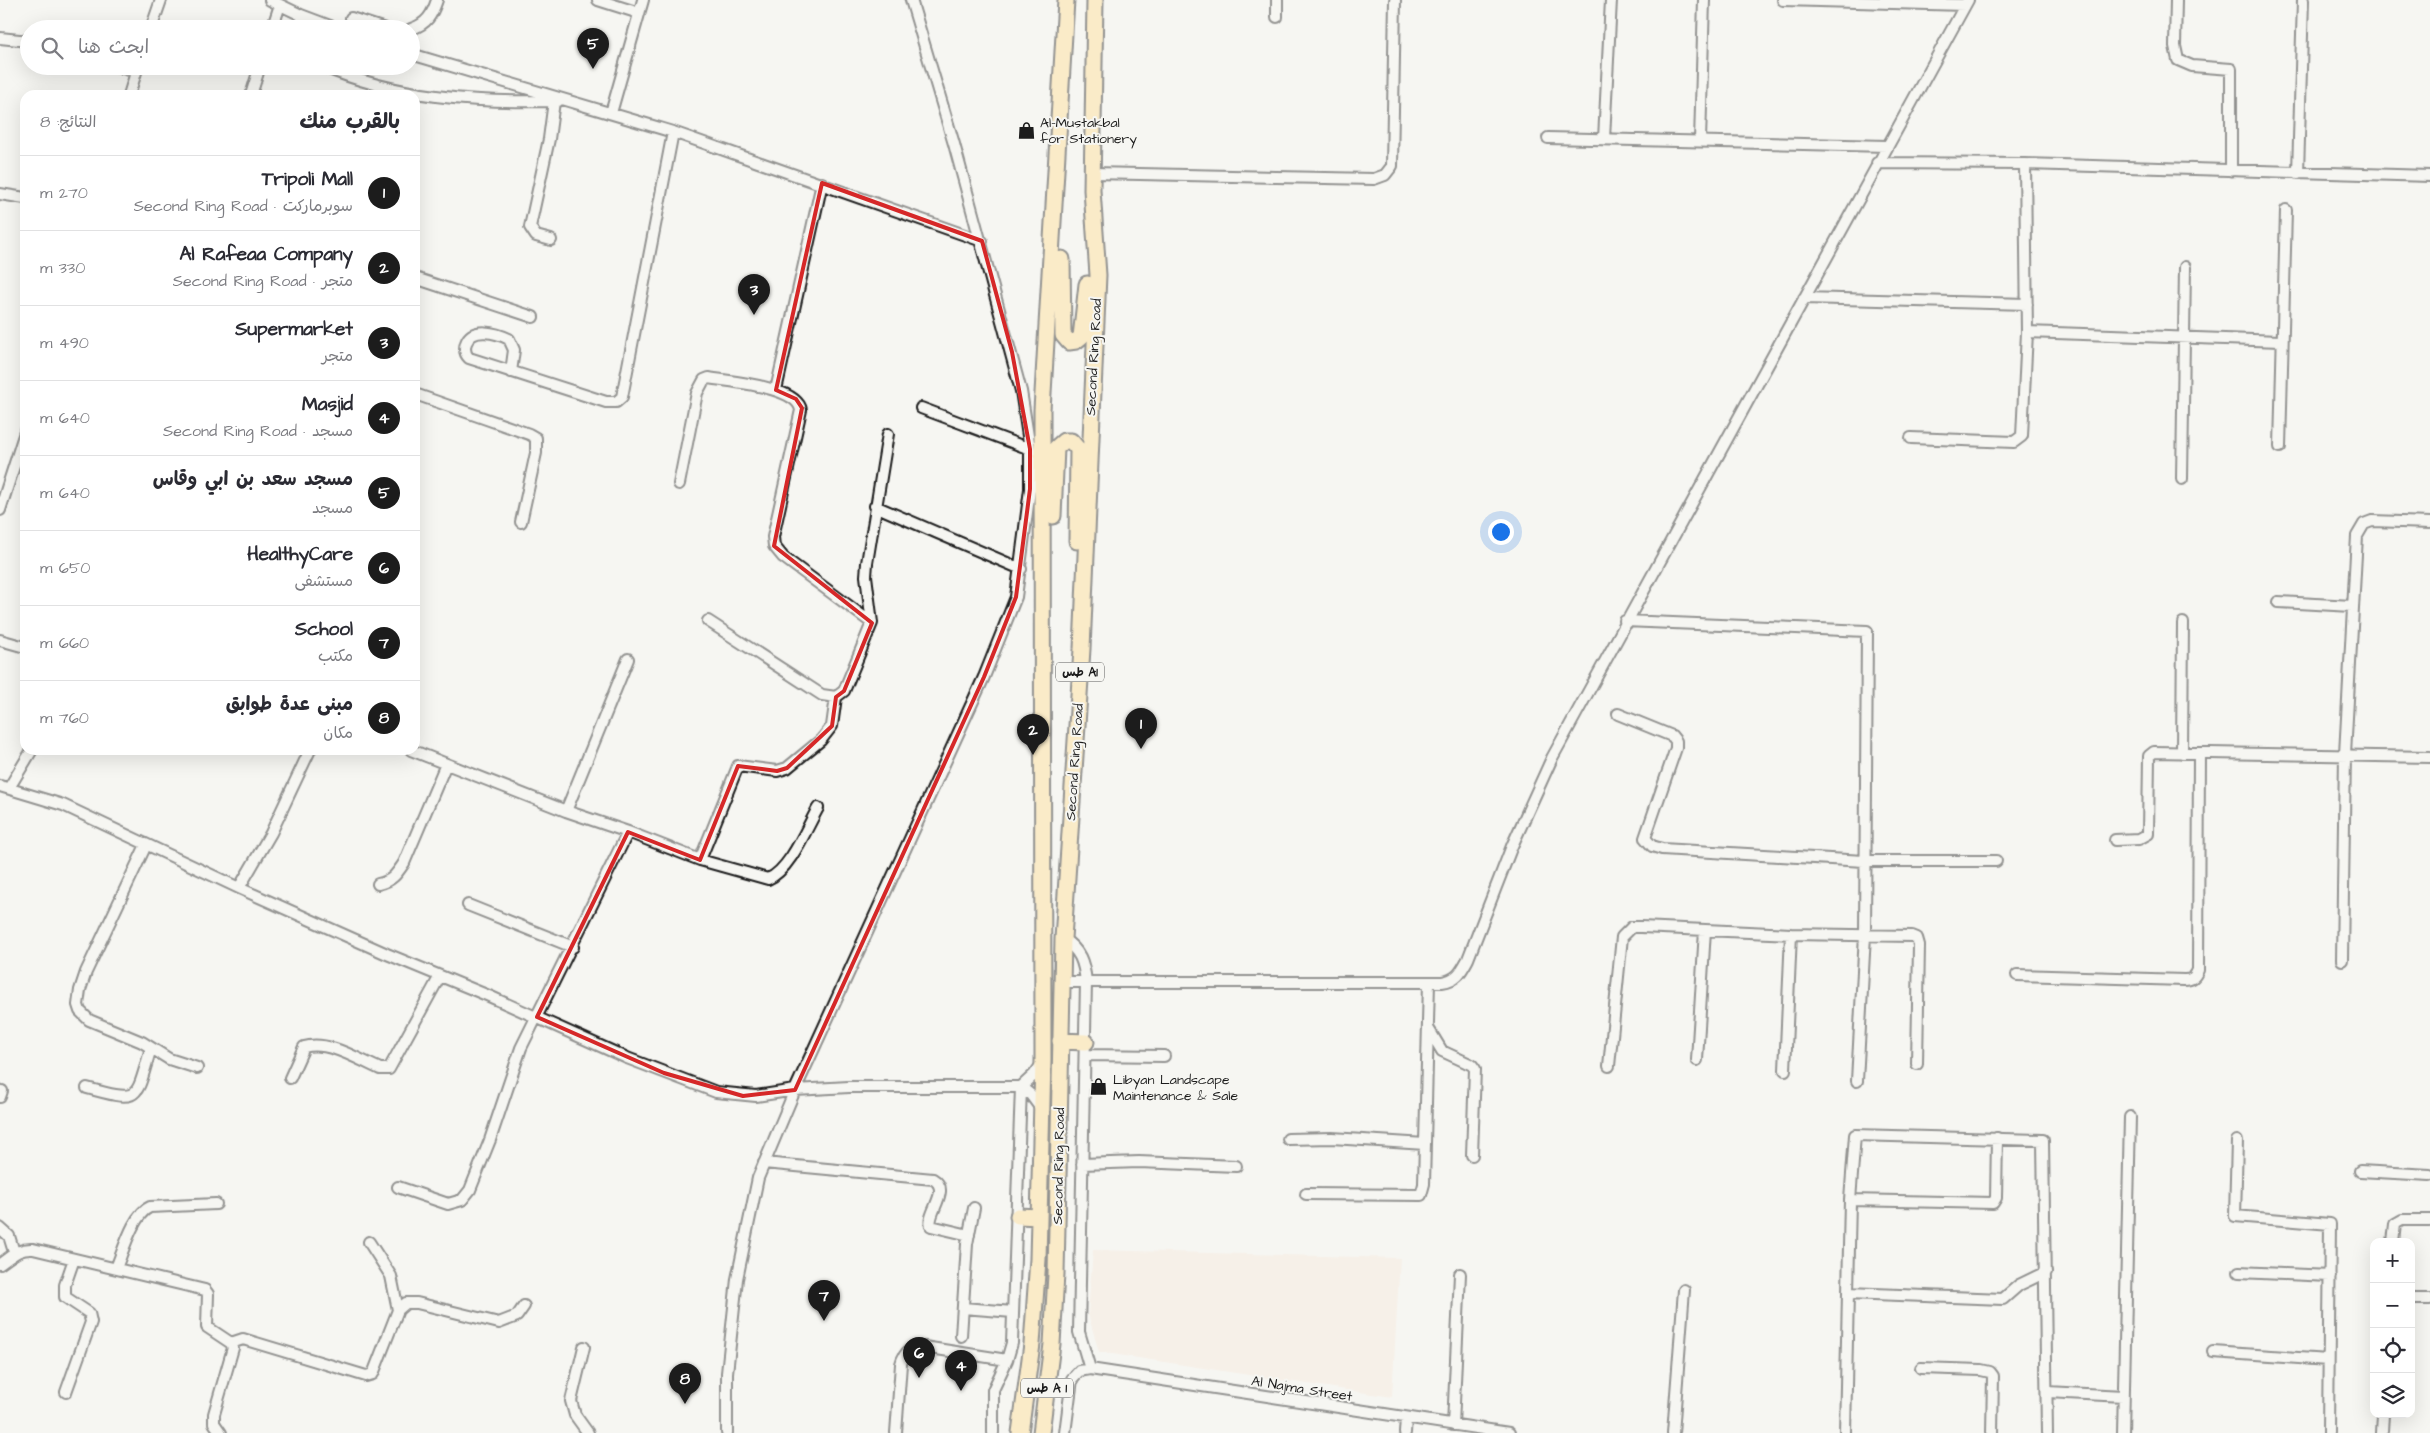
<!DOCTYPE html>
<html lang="ar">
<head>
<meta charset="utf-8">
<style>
	:root { --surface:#fff; --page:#f2f2f3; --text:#2b2b33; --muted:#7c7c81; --line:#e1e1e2; --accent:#1c1c1c }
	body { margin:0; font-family:"Architects Daughter","Playpen Sans Arabic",sans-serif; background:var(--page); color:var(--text); direction:rtl }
	.controls { position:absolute; right:15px; bottom:15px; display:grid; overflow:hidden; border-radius:10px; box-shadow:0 5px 20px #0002 }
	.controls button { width:45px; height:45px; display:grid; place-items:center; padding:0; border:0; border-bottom:1px solid var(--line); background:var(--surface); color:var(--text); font:25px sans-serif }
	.you { position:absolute; left:1500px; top:531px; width:18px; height:18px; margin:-12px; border:4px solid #fff; border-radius:50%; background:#1a73e8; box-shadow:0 0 0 8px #1a73e833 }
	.badge { display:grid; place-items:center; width:32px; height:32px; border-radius:50%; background:var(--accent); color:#fff; font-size:16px; font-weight:700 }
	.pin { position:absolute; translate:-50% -41px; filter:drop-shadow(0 1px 2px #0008) }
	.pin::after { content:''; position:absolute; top:26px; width:18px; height:15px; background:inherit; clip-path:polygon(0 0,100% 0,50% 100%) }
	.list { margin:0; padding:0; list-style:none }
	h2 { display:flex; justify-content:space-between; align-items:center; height:65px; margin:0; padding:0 20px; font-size:21px }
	h2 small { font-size:16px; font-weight:400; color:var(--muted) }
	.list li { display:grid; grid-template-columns:32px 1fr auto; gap:15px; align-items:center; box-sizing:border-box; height:75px; padding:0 20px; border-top:1px solid var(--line) }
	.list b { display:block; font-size:19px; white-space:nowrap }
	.list p { margin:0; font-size:16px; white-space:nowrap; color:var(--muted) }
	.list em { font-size:16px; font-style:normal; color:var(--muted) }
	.icon { flex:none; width:28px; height:28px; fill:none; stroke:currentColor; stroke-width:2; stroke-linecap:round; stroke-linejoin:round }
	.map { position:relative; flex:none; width:2430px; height:1433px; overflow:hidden; direction:ltr }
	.search { position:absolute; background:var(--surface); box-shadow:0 5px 20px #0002; left:20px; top:20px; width:400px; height:55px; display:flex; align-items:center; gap:12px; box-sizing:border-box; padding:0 18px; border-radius:28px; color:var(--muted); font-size:19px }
	.panel { position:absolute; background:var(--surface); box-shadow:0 5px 20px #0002; left:20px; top:90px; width:400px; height:665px; border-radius:15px; direction:rtl }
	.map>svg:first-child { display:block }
</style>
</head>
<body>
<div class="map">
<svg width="2430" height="1433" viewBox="0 0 2430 1433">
	<rect width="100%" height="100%" fill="#f6f6f2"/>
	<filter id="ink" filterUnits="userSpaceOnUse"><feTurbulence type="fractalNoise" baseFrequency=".02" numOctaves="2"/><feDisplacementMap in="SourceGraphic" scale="10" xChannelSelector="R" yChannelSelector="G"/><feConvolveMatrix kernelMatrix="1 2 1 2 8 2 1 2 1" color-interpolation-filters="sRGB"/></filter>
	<g filter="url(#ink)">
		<!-- built -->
		<path fill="#f7e9dc" d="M1093,1250L1400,1258L1392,1397L1099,1352L1088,1314Z"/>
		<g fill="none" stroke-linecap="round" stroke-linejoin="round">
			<defs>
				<path id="minor" d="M270,0L301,15L338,29
					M598,0L639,13
					M1277,0V17
					M1783,0L1965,5
					M2176,0L2175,46L2178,60L2192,66L2231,69V171
					M301,15L302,29
					M351,18L385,29
					M151,29L161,0
					M272,29L280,5
					M411,29C427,24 432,15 437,0
					M0,38L29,41
					M411,54L673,132L982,241
					M117,66L136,72
					M322,66C396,98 479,103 558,101
					M129,95L138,66
					M251,95L260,66
					M611,113L643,0
					M1548,138L1887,146
					M1604,139L1611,0
					M1700,141L1704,0
					M1877,163L2025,164L2430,176
					M1093,173L1374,179L1385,175L1392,166L1395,0
					M2298,173L2303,0
					M0,194L25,198
					M551,240L536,236L530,227L549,139L554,101
					M415,278L533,317
					M1804,298L2027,304
					M2027,332L2281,341
					M511,372L514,350L509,339C497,333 472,326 466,343C464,349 465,354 469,358L606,402H616L622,397L673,132
					M776,390L822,183
					M415,394L529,434L536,438V453L521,522
					M921,408L1030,449
					M1911,438L2014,442L2022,436L2027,332L2025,164
					M2280,447L2286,210
					M2182,479L2185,267
					M679,484L697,393L704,380L709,378C730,382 797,386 801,410L773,537L774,546L783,557L872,623
					M875,506L1021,569
					M0,510L25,432
					M2278,602L2352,606
					M708,621L822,695L836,697L844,691L872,623L866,576L867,563L888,434
					M1625,621L1867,631L1865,935L1857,1081
					M0,640L25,647
					M1618,714L1672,736L1676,741V748L1645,838L1652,846L1662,849L1864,861H1996
					M411,750L566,811L628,832L700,860L768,879C790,870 806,829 818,808
					M2182,753L2183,623
					M0,786L63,805L239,888L387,954L489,996L627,1058L716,1092L756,1096L795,1090L849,1087H1021L1031,1095L1042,1110
					M9,788L32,750
					M566,811L628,659
					M2115,840L2139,839L2148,834L2149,756L2154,752L2430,757
					M146,845L86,972L80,990L78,1005L80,1011L89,1020L142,1042L169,1059L197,1068
					M700,860L738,766L777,771L787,768L821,740L832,726L836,697
					M378,884C392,881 396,875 404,863L446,764
					M239,888L271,833L310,750
					M468,905L573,947
					M1063,939C1080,950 1084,962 1086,982L1079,1332L1090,1369
					M2342,960L2345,754L2357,536L2364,524L2372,521L2430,523
					M2017,975L2184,980C2192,980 2195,977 2198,970L2199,753
					M1061,982H1442C1457,980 1461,972 1468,959L1512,846L1552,758L1968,0
					M1428,1028L1442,1051L1472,1065L1475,1069L1472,1155
					M1085,1055L1164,1056
					M1697,1060L1705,930
					M1609,1066L1622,937L1632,927H1641L1791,934L1912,936L1917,938L1919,945L1917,1064
					M1785,1070L1791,934
					M290,1078L304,1047C329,1040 357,1059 380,1069H389L440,976
					M87,1088C142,1103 135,1100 151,1048
					M0,1097L2,1091
					M1288,1139L1332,1138L1425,1144
					M2237,1141L2235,1216L2330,1224L2328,1433
					M764,1163L933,1179C952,1190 926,1213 931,1226L969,1235
					M1082,1164L1139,1162L1236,1166
					M2360,1171L2430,1175
					M398,1187L448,1204L462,1200L470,1190L490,1140L521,1048L628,832
					M1306,1194L1421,1195L1424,1184L1429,982
					M1850,1200L1993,1203L1996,1198L1997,1138
					M0,1228L9,1236L14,1252
					M2393,1242L2395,1224L2402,1220H2430
					M0,1264C12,1256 18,1248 33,1249L205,1290L208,1294L207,1327L231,1343L233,1348L214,1414V1423L221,1433
					M116,1268C123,1252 133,1214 150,1207L216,1204
					M2239,1272L2330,1276
					M1848,1293L2003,1299L2019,1285L2046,1272
					M2411,1299H2430
					M963,1308L1013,1312
					M398,1310L406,1303H417L499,1323L517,1316L524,1306
					M961,1336L967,1244L974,1208
					M231,1343L243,1339L366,1376L373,1374L398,1310L391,1276L369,1242
					M584,1347L571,1401L575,1415L588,1433
					M2213,1352L2328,1360
					M1921,1368L1981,1370L1990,1372L1993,1376L1992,1433
					M66,1392L91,1322L89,1313L65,1297V1285L74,1259
					M2048,1392L2123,1396
					M1453,1425L1460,1274
					M727,1433V1373L737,1279L758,1178L795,1090L984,677L1016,597L1030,489V449L1021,391L954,144L911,0
					M896,1433L901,1364C904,1352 912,1346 924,1347L1007,1360
					M993,1433V1390L1007,1360L1012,1343L1021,1087L1034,1075L1042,1064
					M1065,1433L1072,1379L1079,1371L1090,1369L1509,1433
					M1405,1433L1406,1418
					M1673,1433L1684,1290
					M1845,1433L1850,1200L1855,1135L2043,1140L2047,1433
					M2123,1433L2130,1117
					M2382,1433L2383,1414"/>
				<path id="highway" d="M1062,259L1063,335L1069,342L1076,341L1081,337L1087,284
					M1053,516L1056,448L1064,441H1071L1078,449L1077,541
					M1060,1041L1086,1042
					M1018,1216L1039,1217
					M1020,1433L1032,1344L1038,1259L1043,1060L1042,410L1066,0
					M1041,1433L1052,1344L1056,1274L1063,939L1082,649L1098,275L1092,190L1095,0"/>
			</defs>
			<!-- minor casing -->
			<use href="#minor" stroke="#1c1c1c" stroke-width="14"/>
			<!-- highway casing -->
			<use href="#highway" stroke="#1c1c1c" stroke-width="19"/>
			<!-- minor -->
			<use href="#minor" stroke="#f6f6f2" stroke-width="10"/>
			<!-- highway -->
			<use href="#highway" stroke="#fedd96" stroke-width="15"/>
		</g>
	</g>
	<!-- marked area -->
	<path d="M0 0H2430V1433H0ZM822,183L982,241L1012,352L1030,449V489L1016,597L984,677L795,1090L743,1096L664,1073L537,1017L628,832L700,860L738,766L777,771L787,768L832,726L836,697L844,691L872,623L774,546L802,408L796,399L776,390Z" fill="#f6f6f2" fill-opacity=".55" fill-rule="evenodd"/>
	<path fill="none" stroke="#d62828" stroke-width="4" stroke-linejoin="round" d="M822,183L982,241L1012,352L1030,449V489L1016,597L984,677L795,1090L743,1096L664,1073L537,1017L628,832L700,860L738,766L777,771L787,768L832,726L836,697L844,691L872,623L774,546L802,408L796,399L776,390Z"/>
	<!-- icons -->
	<defs>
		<symbol id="shop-bare" viewBox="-9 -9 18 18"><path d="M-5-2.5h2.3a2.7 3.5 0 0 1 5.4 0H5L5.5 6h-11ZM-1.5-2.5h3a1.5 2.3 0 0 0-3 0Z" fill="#1c1c1c" stroke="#f6f6f2" stroke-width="2.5" paint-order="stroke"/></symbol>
	</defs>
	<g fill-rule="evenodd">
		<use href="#shop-bare" x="1014" y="118" width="25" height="25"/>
		<use href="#shop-bare" x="1086" y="1074" width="25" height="25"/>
	</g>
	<g text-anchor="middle" stroke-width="4" stroke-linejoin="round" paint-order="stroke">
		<!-- shield labels -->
		<g fill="#f6f6f2" stroke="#5d5d5c" stroke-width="1">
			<rect x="1056" y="662.5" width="48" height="19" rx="4"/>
			<rect x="1021" y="1378.5" width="52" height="19" rx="4"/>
		</g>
		<g font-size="12" font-weight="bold" fill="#1c1c1c">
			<text x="1080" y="676">طس A1</text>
			<text x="1047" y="1392">طس A 1</text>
		</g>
		<!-- poi labels -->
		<g font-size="14" fill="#1c1c1c" stroke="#f6f6f2" text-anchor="start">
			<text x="1040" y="127">Al-Mustakbal<tspan x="1040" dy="16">for Stationery</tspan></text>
			<text x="1113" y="1084">Libyan Landscape<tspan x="1113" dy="16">Maintenance &amp; Sale</tspan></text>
		</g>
		<!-- street labels -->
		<g font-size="14" fill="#1c1c1c" stroke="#f6f6f2">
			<text transform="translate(1093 357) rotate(-87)" y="5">Second Ring Road</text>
			<text transform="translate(1074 762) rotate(-86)" y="5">Second Ring Road</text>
			<text transform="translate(1058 1166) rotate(-89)" y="5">Second Ring Road</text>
			<text transform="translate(1302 1388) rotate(9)" y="5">Al Najma Street</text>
		</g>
	</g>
</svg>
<div class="controls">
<button>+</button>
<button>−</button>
<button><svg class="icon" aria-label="locate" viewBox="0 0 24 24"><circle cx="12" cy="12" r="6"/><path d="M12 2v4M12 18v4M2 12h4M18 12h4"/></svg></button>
<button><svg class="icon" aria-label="layers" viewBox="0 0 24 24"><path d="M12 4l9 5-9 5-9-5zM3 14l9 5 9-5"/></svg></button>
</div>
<div class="you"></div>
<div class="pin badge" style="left:1141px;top:749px">1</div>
<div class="pin badge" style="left:1033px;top:755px">2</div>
<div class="pin badge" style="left:754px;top:315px">3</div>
<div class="pin badge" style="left:961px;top:1391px">4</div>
<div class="pin badge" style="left:593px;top:69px">5</div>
<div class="pin badge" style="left:919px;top:1378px">6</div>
<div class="pin badge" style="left:824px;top:1321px">7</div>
<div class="pin badge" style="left:685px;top:1404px">8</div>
<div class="search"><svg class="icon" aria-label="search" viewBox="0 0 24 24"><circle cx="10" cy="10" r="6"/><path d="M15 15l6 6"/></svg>ابحث هنا</div>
<section class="panel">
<h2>بالقرب منك<small>النتائج: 8</small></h2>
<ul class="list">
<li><span class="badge">1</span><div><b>Tripoli Mall</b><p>سوبرماركت · Second Ring Road</p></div><em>270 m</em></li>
<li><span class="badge">2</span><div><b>Al Rafeaa Company</b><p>متجر · Second Ring Road</p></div><em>330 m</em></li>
<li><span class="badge">3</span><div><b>Supermarket</b><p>متجر</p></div><em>490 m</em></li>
<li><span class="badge">4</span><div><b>Masjid</b><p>مسجد · Second Ring Road</p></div><em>640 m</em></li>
<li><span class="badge">5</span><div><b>مسجد سعد بن ابي وقاس</b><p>مسجد</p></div><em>640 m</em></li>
<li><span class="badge">6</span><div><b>HealthyCare</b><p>مستشفى</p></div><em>650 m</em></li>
<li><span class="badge">7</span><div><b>School</b><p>مكتب</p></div><em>660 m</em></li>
<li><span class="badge">8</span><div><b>مبنى عدة طوابق</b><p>مكان</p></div><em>760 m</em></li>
</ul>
</section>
</div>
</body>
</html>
